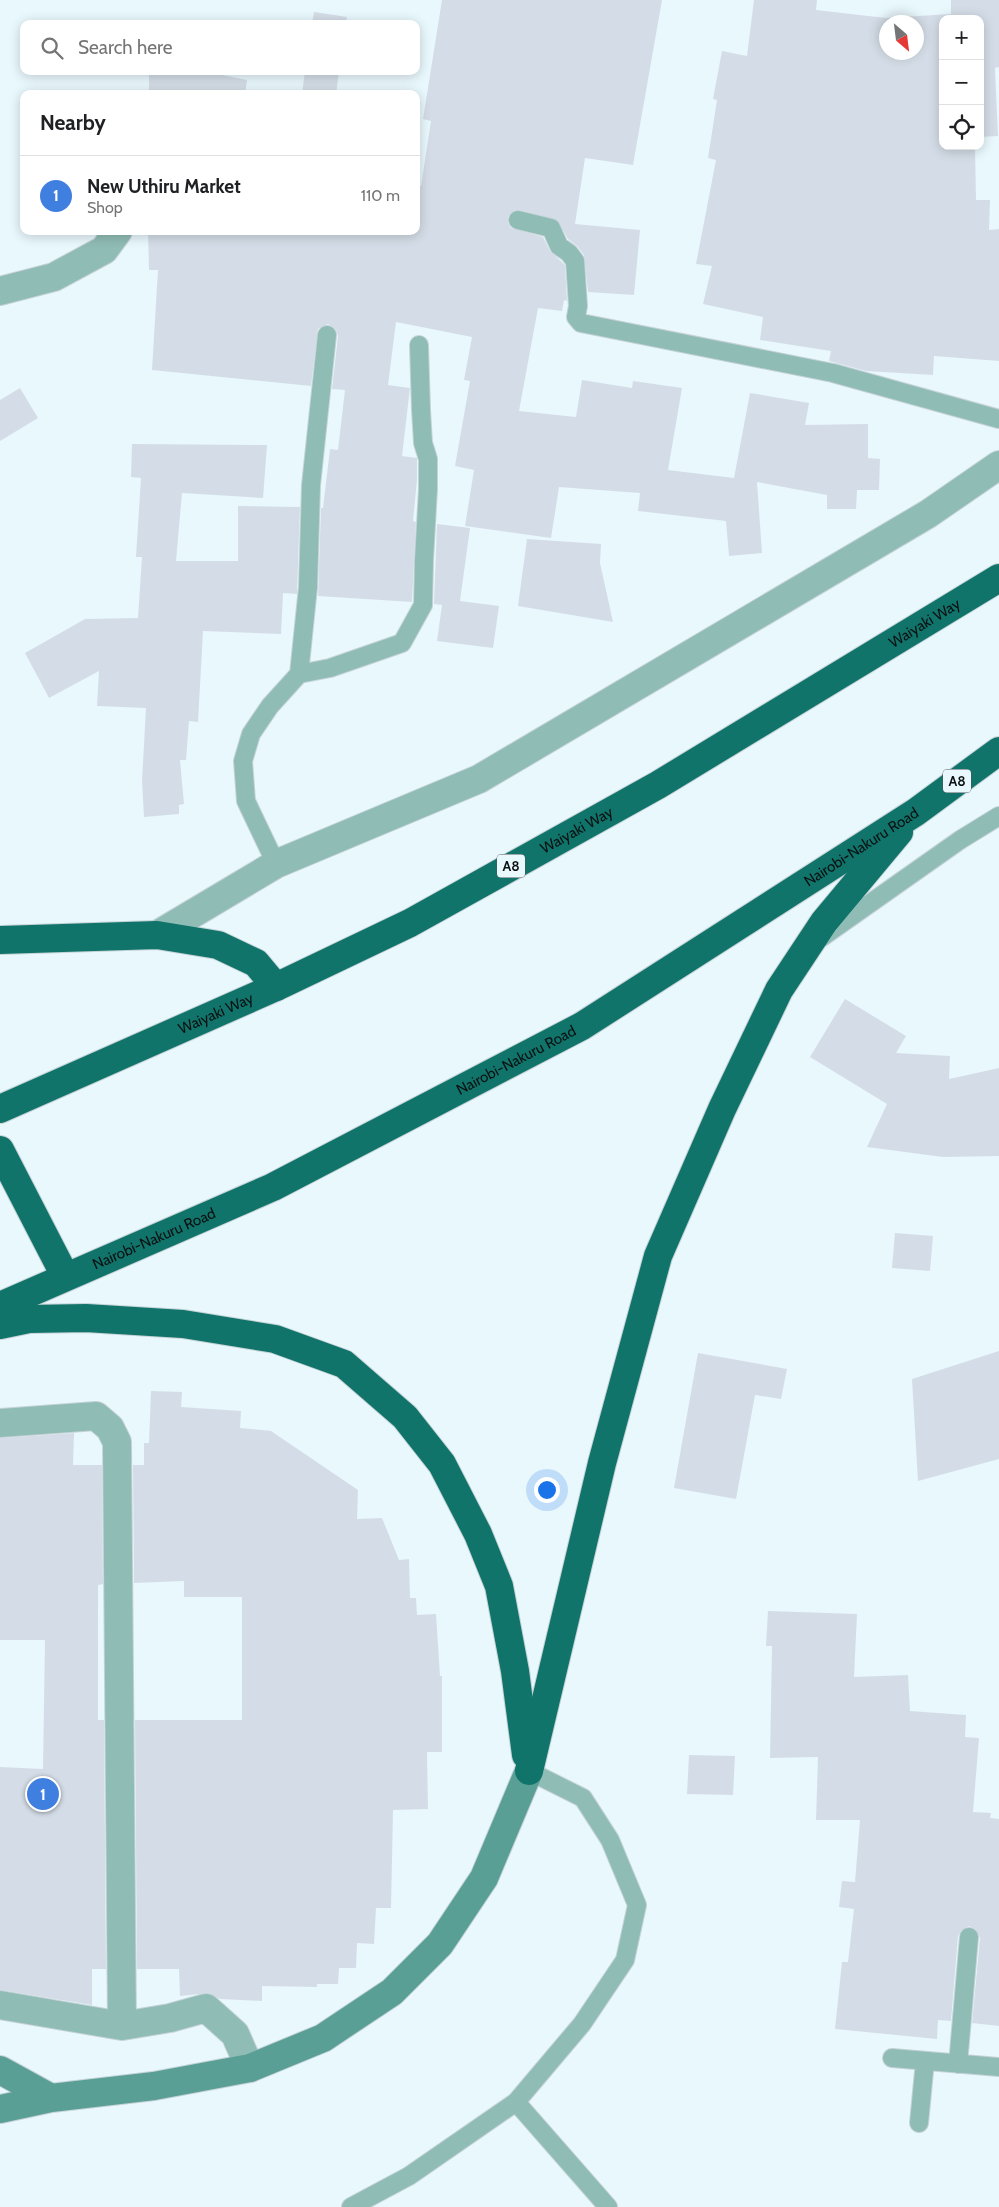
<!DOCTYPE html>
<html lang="en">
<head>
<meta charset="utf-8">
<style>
	:root { --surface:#fff; --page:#f2f2f2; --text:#202124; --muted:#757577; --line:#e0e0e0; --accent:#d93025 }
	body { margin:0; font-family:Cabin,sans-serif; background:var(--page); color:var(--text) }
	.controls { position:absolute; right:15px; top:15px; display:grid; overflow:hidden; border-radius:10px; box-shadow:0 2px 12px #0003 }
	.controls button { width:45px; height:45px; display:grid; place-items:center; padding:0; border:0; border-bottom:1px solid var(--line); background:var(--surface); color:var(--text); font:25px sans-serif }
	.compass { position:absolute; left:879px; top:15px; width:45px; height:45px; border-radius:50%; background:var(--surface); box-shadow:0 2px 12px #0003; rotate:152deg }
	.you { position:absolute; left:546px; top:1489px; width:18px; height:18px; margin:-12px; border:4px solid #fff; border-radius:50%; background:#1a73e8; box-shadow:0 0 0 8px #1a73e833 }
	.badge { display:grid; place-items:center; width:32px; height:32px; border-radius:50%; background:var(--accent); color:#fff; font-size:16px; font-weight:700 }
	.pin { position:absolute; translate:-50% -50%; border:2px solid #fff; box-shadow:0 1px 5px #0006 }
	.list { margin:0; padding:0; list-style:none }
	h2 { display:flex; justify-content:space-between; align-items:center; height:65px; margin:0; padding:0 20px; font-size:21px }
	h2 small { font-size:16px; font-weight:400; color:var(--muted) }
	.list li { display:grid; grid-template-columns:32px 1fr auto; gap:15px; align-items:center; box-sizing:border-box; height:80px; padding:0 20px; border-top:1px solid var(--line) }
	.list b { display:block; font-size:19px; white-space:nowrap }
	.list p { margin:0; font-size:16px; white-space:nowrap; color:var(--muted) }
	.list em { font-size:16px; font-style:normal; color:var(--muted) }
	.icon { flex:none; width:28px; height:28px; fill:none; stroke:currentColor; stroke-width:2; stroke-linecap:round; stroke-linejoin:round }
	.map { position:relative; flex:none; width:999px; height:2207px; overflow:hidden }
	.search { position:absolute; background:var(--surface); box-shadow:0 2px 12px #0003; left:20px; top:20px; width:400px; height:55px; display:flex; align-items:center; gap:12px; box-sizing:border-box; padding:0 18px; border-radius:10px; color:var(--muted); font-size:19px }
	.panel { position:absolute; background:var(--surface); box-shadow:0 2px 12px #0003; left:20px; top:90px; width:400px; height:145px; border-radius:10px }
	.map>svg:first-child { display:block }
</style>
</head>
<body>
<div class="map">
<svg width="999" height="2207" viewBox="0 0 999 2207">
	<rect width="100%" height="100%" fill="#e9f8fd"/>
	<!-- building -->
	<path fill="#d4dde7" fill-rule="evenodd" d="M442,0H662L633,165L585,158L575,224L640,230L634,295L588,292L584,255L577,246L568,239L557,220L520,210H515L508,217V223L511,228L543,237L550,251L565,265L567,301L564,300L562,311L538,308L519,411L576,417L582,380L632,388L633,381L682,388L668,470L734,478L750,393L809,403L805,425L868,424V458L880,459L879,490H857L856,509H827V495L757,482L762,553L729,556L726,521L638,511L640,493L559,487L551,538L465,526L474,470L455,466L470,381L464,380L472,337L396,322L388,385L410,388L402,456L417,458V480L413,521L416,522L412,602L318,596L321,508H323L330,449L338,450L345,390L332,389L338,336L336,330L328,324L318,329L311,386L152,370L158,270H149L148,231H416V185L421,186L431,121L423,119Z
		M754,0H817L816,10L886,18L951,14V0H999V67L995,68L998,136L980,137V19H943V146H975L976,200H990L989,230L999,229V361L934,356L933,375L866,371L829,361L831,351L760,340L763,317L703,304L712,266L696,264L716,160L708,158L717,100L713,99L722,51L747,56ZM886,22H916V52H886Z
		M314,12L347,17L346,24H312Z
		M149,71H202L247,80L245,94H149Z
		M305,71H339L336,94H302Z
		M20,388L38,418L0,441V400Z
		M132,444L267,445L263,498L182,493L176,561H238V506L300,507L297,594L283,593L281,634L203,631L198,722L189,721L186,760H180L184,804L179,805V814L144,817L142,781L146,708L97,706L99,671L49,698L25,653L85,619L138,618L142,557H136L141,478L131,477Z
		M437,524L470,528L460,601L499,606L493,648L437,641L442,605L434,604Z
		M527,539L601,544L600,563L613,622L518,606Z
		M845,999L906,1036L896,1053L950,1056L949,1079L999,1068V1156L943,1157L867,1147L887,1104L810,1057Z
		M895,1233L933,1236L930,1271L892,1268Z
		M999,1351V1459L918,1481L912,1379Z
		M698,1353L787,1369L781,1399L755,1395L736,1499L674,1488Z
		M151,1391L182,1392L181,1407L241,1411L240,1428L271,1431L358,1490L357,1519L382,1518L399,1560L409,1559L410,1598H416L417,1615L436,1614L440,1676H442V1752H427L428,1809L393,1810L391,1908H376L374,1944L357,1943L356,1968H339L338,1984H317V1987L262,1986V2001L220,1999L209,1993L180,1996L179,1969H137L135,1720H242V1597H184V1581L134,1583L133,1465H144V1443H149Z
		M74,1433L73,1465H102L103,1584L98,1585V1720H104L106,1969H92V2005L0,1990V1767L43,1769L45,1640H0V1438Z
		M768,1611L857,1614L854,1677L908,1675L910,1711L966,1715L965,1737L979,1738L973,1812L991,1813L990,1818L999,1819V2026L972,2023L980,1938L975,1929L969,1926L961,1931L958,1936L951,2021L938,2020L937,2039L835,2029L842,1962H848L854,1909L839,1907L842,1881L855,1882L860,1820H816L818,1757L770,1758L772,1646H766Z
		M689,1755L735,1756L733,1795L687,1794Z"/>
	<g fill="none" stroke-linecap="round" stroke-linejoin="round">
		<defs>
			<path id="lane" d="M518,220L551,228L559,246L569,253L575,261L578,306L576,317L581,323L833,373L999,419
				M299,674L308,587L311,485L327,335
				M276,864L246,801L243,761L251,734L270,706L299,674L330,668L402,643L423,605L424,560L428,489V459L423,443L421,410L419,345
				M818,940L960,840L999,816
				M892,2058L999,2067
				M958,2064L969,1937
				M516,2102L608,2207
				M919,2123L925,2061
				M351,2207L409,2176L516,2102L582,2024L625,1960L637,1905L610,1840L583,1798L529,1771"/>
			<path id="street" d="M0,291L54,277L104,250L118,231
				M157,935L276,864L479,779L928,514L999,465
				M0,1423L96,1416L110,1428L117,1442L122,2026
				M0,2005L122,2026L170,2018L206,2008L235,2034L250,2068"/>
			<path id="secondary" d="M0,2070L51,2098
				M0,2109L51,2098L154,2086L250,2068L323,2038L392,1992L440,1944L484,1878L529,1771"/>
			<g id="highway">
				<path d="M0,940L157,935L218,945L256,963L276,987"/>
				<path id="s1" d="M0,1109L276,987L410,923L658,785L999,578"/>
				<path d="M0,1150L65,1276"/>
				<path id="s2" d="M0,1306L273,1187L582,1026L916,812L999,751"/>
				<path d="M0,1325L29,1319L86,1318L183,1324L275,1339L344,1364L405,1417L442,1464L478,1534L499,1586L515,1671L526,1755"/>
				<path d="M529,1771L602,1463L658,1256L722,1109L779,990L824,922L899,832"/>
			</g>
		</defs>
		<!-- lane casing -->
		<use href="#lane" stroke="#c5d3d7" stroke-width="20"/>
		<!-- street casing -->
		<use href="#street" stroke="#c5d3d7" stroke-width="30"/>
		<!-- secondary casing -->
		<use href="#secondary" stroke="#c5d3d7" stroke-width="30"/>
		<!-- highway casing -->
		<use href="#highway" stroke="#c5d3d7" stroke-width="30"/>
		<!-- lane -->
		<use href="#lane" stroke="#8fbcb5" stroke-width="18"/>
		<!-- street -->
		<use href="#street" stroke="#8fbcb5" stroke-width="28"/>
		<!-- secondary -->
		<use href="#secondary" stroke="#599f95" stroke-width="28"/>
		<!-- highway -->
		<use href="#highway" stroke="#10746a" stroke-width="28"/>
	</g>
	<g text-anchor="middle" stroke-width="5" stroke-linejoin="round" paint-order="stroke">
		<!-- shield labels -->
		<g fill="#e9f8fd" stroke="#4e5658" stroke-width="1">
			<rect x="943" y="769.5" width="28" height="23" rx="4"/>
			<rect x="497" y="854.5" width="28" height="23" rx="4"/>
		</g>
		<g font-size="14" font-weight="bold" fill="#0b1012">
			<text x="957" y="786">A8</text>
			<text x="511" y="871">A8</text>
		</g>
		<!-- street labels -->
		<g font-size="15" fill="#0b1012" stroke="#e9f8fd">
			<text dy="5" stroke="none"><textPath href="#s1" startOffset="1046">Waiyaki Way</textPath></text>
			<text dy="5" stroke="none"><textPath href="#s1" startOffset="641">Waiyaki Way</textPath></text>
			<text dy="5" stroke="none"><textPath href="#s2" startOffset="978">Nairobi-Nakuru Road</textPath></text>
			<text dy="5" stroke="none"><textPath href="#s1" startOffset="236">Waiyaki Way</textPath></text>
			<text dy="5" stroke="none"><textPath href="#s2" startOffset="572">Nairobi-Nakuru Road</textPath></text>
			<text dy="5" stroke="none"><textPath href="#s2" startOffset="168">Nairobi-Nakuru Road</textPath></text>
		</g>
	</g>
</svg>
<div class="controls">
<button>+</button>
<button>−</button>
<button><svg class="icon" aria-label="locate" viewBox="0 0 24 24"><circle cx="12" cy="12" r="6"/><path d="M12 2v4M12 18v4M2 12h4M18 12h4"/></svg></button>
</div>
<svg class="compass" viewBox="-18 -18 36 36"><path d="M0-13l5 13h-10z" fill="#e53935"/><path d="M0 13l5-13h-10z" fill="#757577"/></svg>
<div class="you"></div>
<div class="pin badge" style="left:43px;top:1794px;background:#3f7fe0">1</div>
<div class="search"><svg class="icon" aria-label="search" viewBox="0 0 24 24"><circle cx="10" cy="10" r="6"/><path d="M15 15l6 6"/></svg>Search here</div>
<section class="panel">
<h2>Nearby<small></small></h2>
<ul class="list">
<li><span class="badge" style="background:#3f7fe0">1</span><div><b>New Uthiru Market</b><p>Shop</p></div><em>110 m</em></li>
</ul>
</section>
</div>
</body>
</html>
